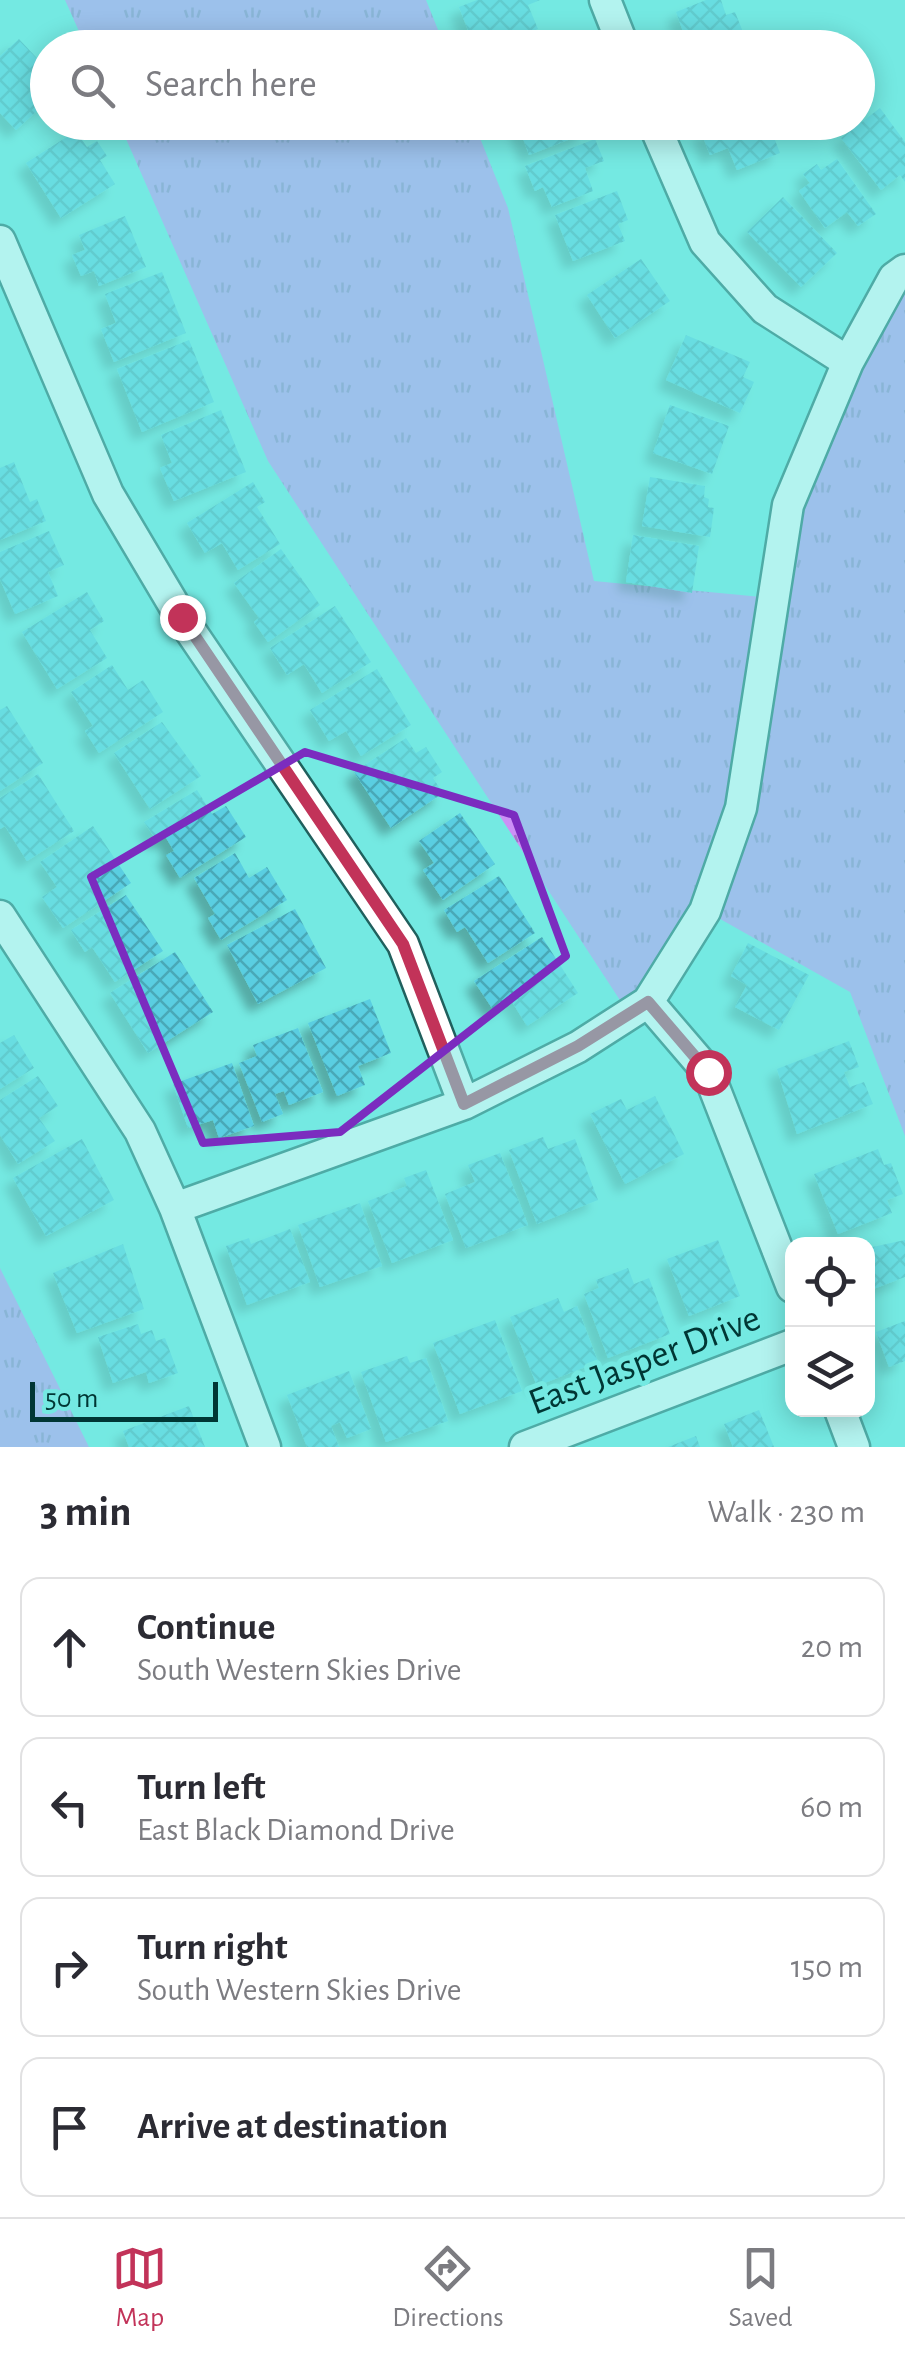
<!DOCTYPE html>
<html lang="en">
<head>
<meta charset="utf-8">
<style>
	:root { --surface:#fff; --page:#f2f2f3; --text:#2b2b33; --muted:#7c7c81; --line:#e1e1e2; --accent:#c23359 }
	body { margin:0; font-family:"Alegreya Sans",sans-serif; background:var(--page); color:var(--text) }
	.controls { position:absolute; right:30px; bottom:30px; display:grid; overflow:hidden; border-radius:20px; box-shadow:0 5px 25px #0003 }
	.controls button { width:90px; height:90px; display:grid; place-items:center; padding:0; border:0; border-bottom:2px solid var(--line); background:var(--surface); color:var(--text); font:50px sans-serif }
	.scale { position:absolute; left:30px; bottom:25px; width:188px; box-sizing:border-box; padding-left:10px; border:5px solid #003634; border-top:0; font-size:28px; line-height:35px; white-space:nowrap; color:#003634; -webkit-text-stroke:8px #74e9e2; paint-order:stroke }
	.stop { position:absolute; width:30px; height:30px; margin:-22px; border:8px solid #c23359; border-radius:50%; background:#fff }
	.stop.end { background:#c23359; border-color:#fff; box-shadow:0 2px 10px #0008 }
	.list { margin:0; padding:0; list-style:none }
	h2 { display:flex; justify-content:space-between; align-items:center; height:130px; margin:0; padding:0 40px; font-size:42px }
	h2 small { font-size:32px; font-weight:400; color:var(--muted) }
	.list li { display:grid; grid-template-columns:65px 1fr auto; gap:30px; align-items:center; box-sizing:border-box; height:140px; margin:0 20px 20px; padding:0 20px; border:2px solid var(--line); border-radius:20px }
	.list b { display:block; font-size:38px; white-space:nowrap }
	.list p { margin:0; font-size:32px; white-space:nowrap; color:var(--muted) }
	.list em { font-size:32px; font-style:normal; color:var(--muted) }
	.icon { flex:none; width:55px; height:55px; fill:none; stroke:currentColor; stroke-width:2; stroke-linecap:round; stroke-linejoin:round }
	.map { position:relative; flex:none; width:905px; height:1447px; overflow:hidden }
	.search { position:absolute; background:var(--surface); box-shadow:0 5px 25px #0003; left:30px; right:30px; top:30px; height:110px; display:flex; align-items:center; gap:25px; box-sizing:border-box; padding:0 35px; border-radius:55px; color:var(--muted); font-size:38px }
	.sheet { height:770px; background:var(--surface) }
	nav { display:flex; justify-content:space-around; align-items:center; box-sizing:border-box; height:140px; border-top:2px solid var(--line); background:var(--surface); font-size:28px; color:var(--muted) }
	nav a { display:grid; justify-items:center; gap:5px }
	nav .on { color:var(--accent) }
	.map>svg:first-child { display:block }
</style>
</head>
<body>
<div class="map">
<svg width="905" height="1447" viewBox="0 0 905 1447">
	<defs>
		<pattern id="grass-tufts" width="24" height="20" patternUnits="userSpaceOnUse" patternTransform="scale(2.5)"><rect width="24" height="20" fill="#cc90f6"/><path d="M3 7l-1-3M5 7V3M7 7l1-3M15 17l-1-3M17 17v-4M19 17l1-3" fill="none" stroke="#a376c8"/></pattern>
		<pattern id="building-cross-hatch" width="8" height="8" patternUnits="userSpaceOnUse" patternTransform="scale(2.5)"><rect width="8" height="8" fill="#5acee1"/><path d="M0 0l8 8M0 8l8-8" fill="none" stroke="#48a8b7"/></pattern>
		<filter id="shadow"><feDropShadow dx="-9" dy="9" stdDeviation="5" flood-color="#0004"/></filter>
	</defs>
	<rect width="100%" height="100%" fill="#74e9e2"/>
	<!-- grass -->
	<path fill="url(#grass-tufts)" d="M65,0H426L445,47H86Z
		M119,123H474L508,208L594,581L773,598L788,505L905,270V1136L850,992L706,911L629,1014L268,461Z
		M0,1268L89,1447H0Z"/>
	<!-- building -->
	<path fill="url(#building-cross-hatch)" filter="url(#shadow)" d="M477,0H540L528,5L538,29L491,48H475L459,7Z
		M706,0H721L726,15L735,12L745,37L718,48H668L666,41L684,34L676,12Z
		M554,31L560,48H511V47Z
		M19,39L48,70V101L16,130L0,113V56Z
		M880,108L905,142V182L900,175L881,190L841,138Z
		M517,122H582L586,133L529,155Z
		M725,122H768L780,153L737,170L728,148L710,155L701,132Z
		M76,131L87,147L97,141L107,156L100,160L115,184L61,218L26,163Z
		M595,139L604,161L585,168L593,191L552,207L543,187L535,191L525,166Z
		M837,159L876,214L858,226L847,212L825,228L799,191L810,183L803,174L817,164L821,170Z
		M617,191L628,220L618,224L625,241L573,261L555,215Z
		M783,197L837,253L801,287L747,232Z
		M125,216L146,267L99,286L94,271L81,276L72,255L85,250L79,235Z
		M641,259L670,301L615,338L587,295Z
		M162,272L186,333L114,362L101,329L116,323L105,294Z
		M686,335L750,362L743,377L754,382L740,413L666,380Z
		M189,340L214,402L142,432L117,369Z
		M670,405L729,426L712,474L653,453Z
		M221,410L246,472L174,501L160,468L172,463L161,435Z
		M14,462L30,502L37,499L46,521L0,540V468Z
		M650,477L705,486L704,497L709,499L708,507L714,508L710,537L642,526Z
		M253,482L265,502L257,507L280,544L238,570L222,543L205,553L187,523Z
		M49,531L64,565L48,572L58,596L15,614L0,579V552Z
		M633,535L699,546L692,593L626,582Z
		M281,549L320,605L268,642L254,622L259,618L234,583Z
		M87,592L104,621L90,630L107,658L57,689L22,632Z
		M335,606L371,662L322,693L304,664L287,675L270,648Z
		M112,665L128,690L143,680L163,712L99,753L85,731L93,726L71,692Z
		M377,669L411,725L361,756L346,731L329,741L310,710Z
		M7,706L43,763L0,791V710Z
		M162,722L201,776L150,809L114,753Z
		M406,738L416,753L426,747L442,772L433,778L443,793L391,828L354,772Z
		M38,774L74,831L27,861L5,826L0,829V798Z
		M197,790L212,814L226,806L246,837L180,878L166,855L174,851L165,836L157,841L144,822Z
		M460,813L495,864L443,900L423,870L434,863L419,841Z
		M93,826L131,883L63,928L42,897L57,887L40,862Z
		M235,853L249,878L267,867L287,900L221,940L208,918L215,914L194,878Z
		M499,876L535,933L488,963L465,927L457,932L444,910Z
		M126,895L163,951L115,982L92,947L85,952L71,930Z
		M295,909L326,968L258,1004L227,945Z
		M542,937L578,993L527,1026L511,1000L494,1011L474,981Z
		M748,943L809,975L779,1030L735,1007L747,985L731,976Z
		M175,952L213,1012L148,1053L110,993Z
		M370,999L391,1053L358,1066L365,1085L337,1096L308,1023Z
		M298,1028L323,1092L289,1105L284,1091L275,1094L283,1114L262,1122L239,1063L257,1056L253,1045Z
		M14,1035L34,1068L0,1089V1043Z
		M849,1041L859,1067L844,1072L850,1087L864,1082L873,1104L797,1134L777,1069Z
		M232,1063L254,1126L219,1138L213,1120L188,1128L173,1084Z
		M38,1076L58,1106L39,1118L55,1141L18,1164L0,1135V1100Z
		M655,1096L684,1154L625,1184L590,1114L621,1099L627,1110Z
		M543,1137L548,1149L575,1139L598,1200L537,1224L509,1150Z
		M82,1139L114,1200L46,1236L13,1178Z
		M878,1149L884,1165L891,1163L903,1194L887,1200L892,1213L838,1234L814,1174Z
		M500,1153L528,1225L466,1248L445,1194L475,1182L468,1165Z
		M426,1170L453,1240L392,1263L368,1201L407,1186L404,1178Z
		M360,1203L382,1266L320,1287L298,1225Z
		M290,1229L310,1282L247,1305L226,1246L249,1238L251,1244Z
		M718,1240L740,1296L689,1316L667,1259Z
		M905,1240V1277L868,1291V1248Z
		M123,1244L144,1309L77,1333L53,1273Z
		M628,1268L634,1284L649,1278L670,1334L608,1358L584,1294L599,1288L596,1280Z
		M558,1298L564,1312L577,1306L598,1362L537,1386L510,1317Z
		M495,1320L522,1391L460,1414L433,1343Z
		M905,1321V1361L889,1367L876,1332Z
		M138,1324L141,1334L152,1330L156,1341L165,1338L178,1373L149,1383L146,1372L113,1383L98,1337Z
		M407,1356L410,1363L426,1358L448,1421L386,1442L361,1372Z
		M349,1371L371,1429L347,1438L340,1422L331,1426L339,1447H307L287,1395Z
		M189,1406L205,1447H129L123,1431Z
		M759,1410L774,1447H733L724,1424Z
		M696,1436L700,1447H668Z"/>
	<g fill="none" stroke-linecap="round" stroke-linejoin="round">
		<defs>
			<path id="street" d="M605,0L624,48
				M653,122L705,242L765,309L848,362
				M0,241L108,494L181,617L403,944L464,1104
				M0,916L140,1131L175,1208L265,1447
				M648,1002L708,1072L792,1287
				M175,1208L464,1104L578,1047L648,1002L705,911L741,808L788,505L848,362L894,278L905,270
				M840,1410L854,1447
				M525,1447L792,1345"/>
		</defs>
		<!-- street casing -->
		<use href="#street" stroke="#20605d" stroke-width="35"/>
		<!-- street -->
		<use href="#street" stroke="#fff" stroke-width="30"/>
	</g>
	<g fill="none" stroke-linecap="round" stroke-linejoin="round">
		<!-- route -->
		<path stroke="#c23359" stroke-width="12" d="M182,617L403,944L464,1104L578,1046L648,1002L708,1072"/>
	</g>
	<!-- marked area -->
	<path d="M0 0H905V1447H0ZM305,752L514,815L566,956L340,1132L203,1143L91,877Z" fill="#74e9e2" fill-opacity=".55" fill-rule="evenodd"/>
	<path fill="none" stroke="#7b2cbf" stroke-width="8" stroke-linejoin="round" d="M305,752L514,815L566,956L340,1132L203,1143L91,877Z"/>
	<g text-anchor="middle" stroke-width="10" stroke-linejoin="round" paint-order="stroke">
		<!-- street labels -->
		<g font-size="38" fill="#003634" stroke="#74e9e2">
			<text transform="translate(644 1359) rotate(-21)" y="13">East Jasper Drive</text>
		</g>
	</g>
</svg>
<div class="controls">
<button><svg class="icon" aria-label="locate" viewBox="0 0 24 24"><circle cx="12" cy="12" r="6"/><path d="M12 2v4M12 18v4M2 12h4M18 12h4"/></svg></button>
<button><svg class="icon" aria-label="layers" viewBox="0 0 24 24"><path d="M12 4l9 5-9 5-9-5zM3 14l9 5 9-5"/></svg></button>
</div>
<div class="scale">50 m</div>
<div class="stop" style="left:708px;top:1072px"></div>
<div class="stop end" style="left:182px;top:617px"></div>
<div class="search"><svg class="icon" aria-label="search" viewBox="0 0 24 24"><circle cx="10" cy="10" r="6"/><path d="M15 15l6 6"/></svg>Search here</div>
</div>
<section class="sheet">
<h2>3 min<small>Walk · 230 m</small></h2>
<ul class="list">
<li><svg class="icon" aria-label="ahead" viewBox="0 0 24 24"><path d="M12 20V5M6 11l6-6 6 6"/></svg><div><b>Continue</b><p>South Western Skies Drive</p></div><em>20 m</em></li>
<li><svg class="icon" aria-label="left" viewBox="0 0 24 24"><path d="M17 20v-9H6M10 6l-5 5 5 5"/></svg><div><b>Turn left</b><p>East Black Diamond Drive</p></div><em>60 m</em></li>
<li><svg class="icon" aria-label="right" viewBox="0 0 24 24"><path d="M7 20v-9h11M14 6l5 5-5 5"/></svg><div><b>Turn right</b><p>South Western Skies Drive</p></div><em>150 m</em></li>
<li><svg class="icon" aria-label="arrive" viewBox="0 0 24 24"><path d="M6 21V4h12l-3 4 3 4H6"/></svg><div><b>Arrive at destination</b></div></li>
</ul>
</section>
<nav>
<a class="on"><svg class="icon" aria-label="map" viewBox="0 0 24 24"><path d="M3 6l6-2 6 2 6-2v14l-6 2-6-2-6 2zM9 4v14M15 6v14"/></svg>Map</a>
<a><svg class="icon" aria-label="directions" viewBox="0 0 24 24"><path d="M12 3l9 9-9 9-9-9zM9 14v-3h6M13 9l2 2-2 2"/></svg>Directions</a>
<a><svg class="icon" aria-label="saved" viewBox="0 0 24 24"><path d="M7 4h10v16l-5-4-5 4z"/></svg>Saved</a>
</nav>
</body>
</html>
